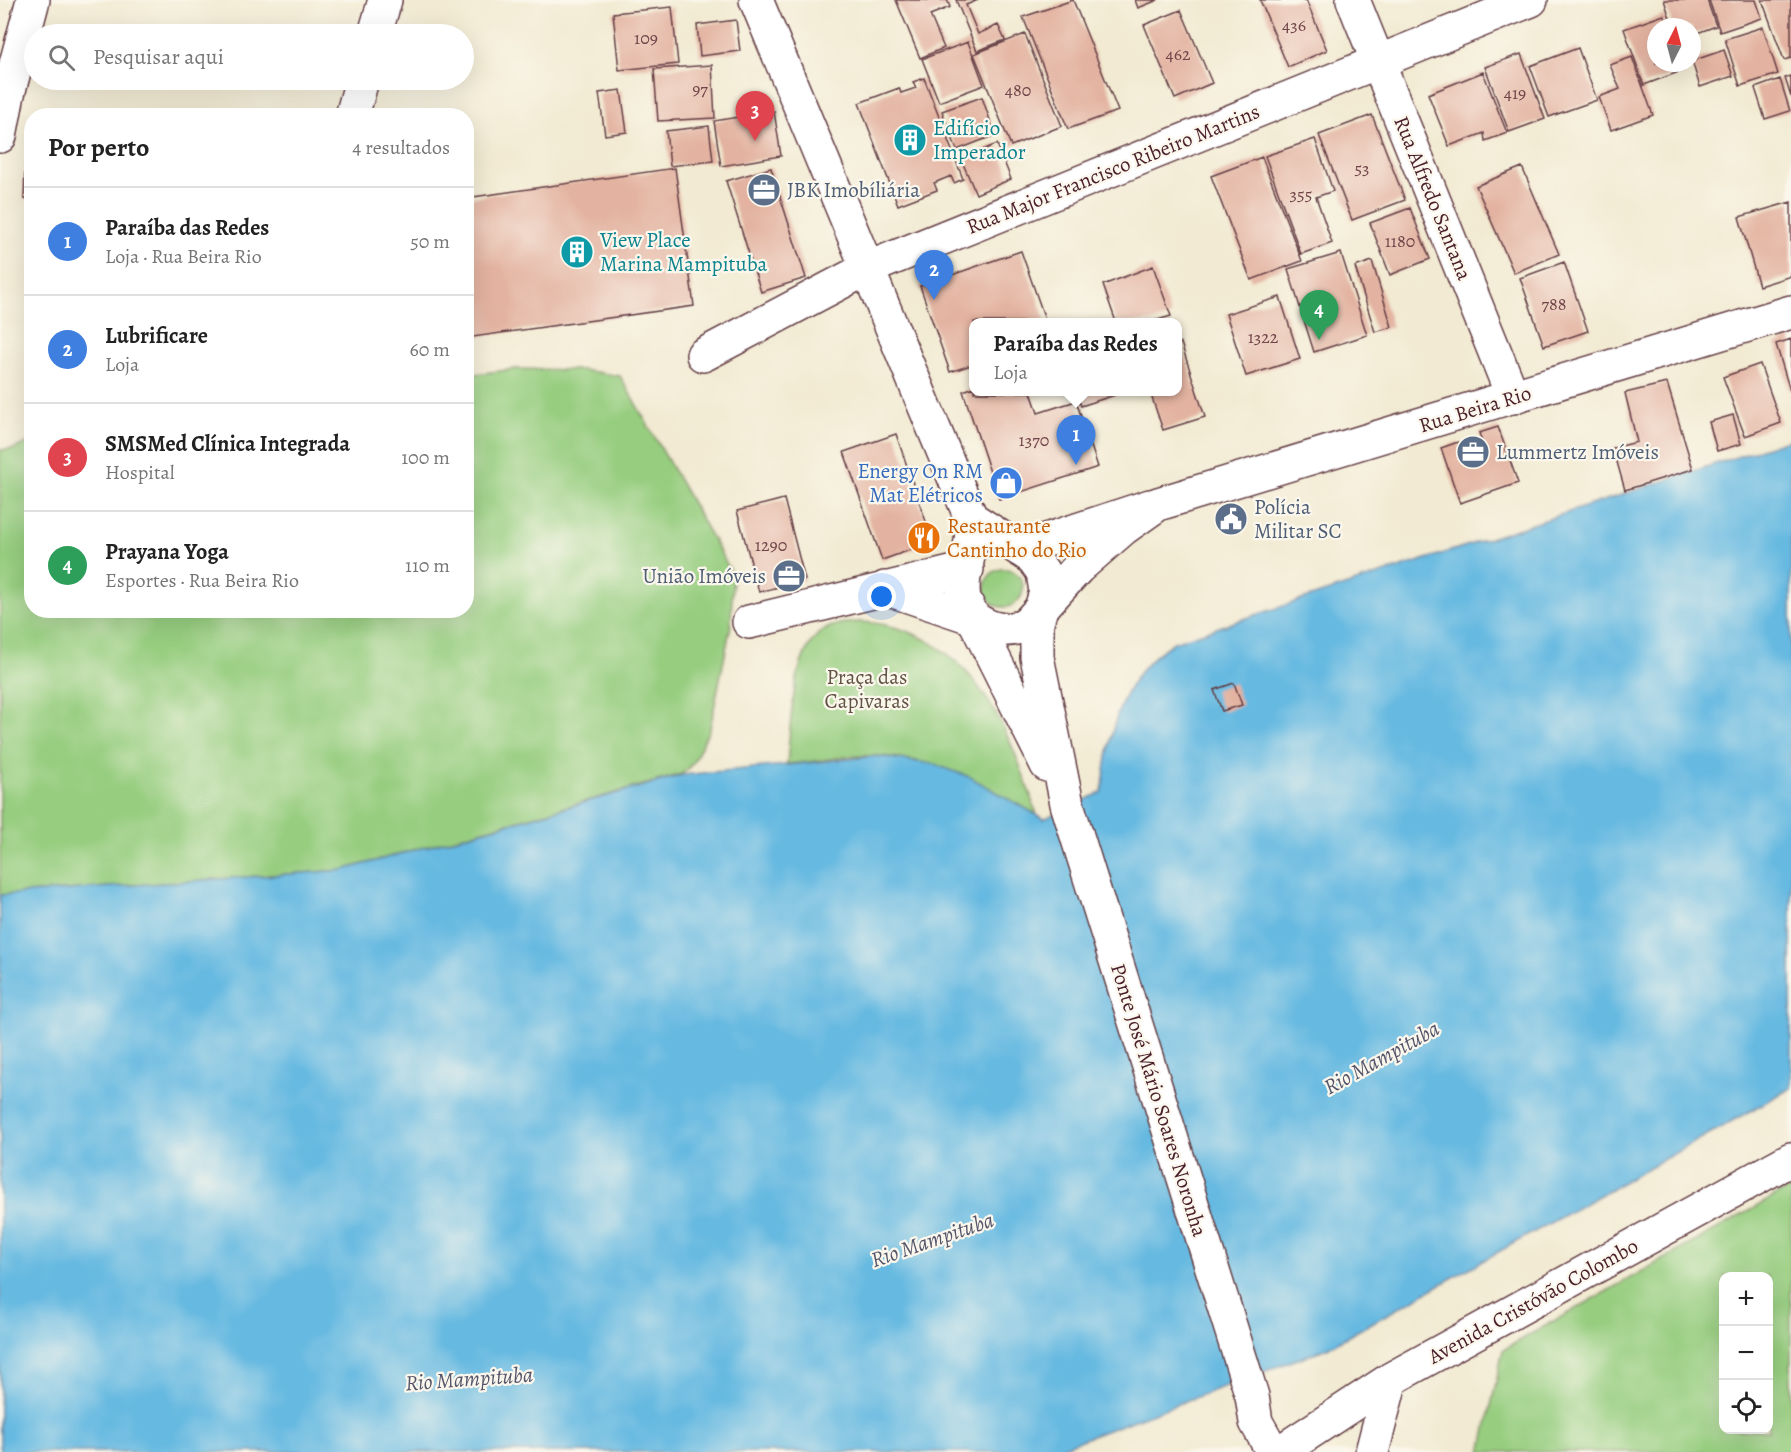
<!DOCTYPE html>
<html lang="pt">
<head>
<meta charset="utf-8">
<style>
	:root { --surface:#fff; --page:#f6f6f6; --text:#222; --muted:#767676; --line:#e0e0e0; --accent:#b5179e }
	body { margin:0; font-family:Alegreya,serif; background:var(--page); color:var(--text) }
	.controls { position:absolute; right:18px; bottom:18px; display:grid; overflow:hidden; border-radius:12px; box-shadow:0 6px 24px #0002 }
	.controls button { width:54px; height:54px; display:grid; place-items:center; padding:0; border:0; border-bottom:2px solid var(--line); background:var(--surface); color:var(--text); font:30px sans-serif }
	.compass { position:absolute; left:1647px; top:18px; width:54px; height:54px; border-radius:50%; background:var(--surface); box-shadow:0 6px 24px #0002; rotate:6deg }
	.you { position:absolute; left:882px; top:597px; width:21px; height:21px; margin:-15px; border:4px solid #fff; border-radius:50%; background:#1a73e8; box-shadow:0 0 0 9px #1a73e833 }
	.badge { display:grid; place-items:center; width:39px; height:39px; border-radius:50%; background:var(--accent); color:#fff; font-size:20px; font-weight:700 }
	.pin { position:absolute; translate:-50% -50px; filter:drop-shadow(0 2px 3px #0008) }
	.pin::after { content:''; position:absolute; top:32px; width:21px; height:18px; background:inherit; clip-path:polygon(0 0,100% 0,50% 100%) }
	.popup { position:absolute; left:969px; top:318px; width:213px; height:78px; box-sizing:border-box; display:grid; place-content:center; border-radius:12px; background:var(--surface); filter:drop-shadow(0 2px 4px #0005); font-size:20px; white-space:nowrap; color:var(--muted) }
	.popup b { font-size:22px; color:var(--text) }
	.popup::after { content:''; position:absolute; left:50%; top:100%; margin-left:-12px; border:12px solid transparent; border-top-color:var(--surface) }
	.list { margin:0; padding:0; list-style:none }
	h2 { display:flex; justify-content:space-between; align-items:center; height:78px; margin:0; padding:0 24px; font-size:26px }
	h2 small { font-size:20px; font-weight:400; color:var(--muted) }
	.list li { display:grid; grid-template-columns:39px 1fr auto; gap:18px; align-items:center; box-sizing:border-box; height:108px; padding:0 24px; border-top:2px solid var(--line) }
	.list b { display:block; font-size:22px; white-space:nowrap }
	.list p { margin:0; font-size:20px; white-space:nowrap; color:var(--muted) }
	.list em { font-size:20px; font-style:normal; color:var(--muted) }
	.icon { flex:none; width:33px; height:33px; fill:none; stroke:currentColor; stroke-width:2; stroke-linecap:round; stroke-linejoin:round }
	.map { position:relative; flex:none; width:1791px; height:1452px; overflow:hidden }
	.search { position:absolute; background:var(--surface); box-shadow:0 6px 24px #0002; left:24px; top:24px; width:450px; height:66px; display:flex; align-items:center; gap:15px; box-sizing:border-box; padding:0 21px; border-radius:33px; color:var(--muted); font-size:22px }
	.panel { position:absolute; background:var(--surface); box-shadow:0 6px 24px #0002; left:24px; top:108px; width:450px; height:510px; border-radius:24px }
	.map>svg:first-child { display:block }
</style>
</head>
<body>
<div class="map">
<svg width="1791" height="1452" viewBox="0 0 1791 1452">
	<rect width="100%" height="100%" fill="#fbf7ec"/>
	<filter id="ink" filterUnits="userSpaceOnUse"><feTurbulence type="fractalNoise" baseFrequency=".0167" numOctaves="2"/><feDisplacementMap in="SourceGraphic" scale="12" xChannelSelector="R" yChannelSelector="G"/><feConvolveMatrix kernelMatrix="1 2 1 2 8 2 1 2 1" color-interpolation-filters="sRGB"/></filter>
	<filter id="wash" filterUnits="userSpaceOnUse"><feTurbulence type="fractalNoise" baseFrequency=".008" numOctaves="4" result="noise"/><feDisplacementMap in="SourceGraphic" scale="24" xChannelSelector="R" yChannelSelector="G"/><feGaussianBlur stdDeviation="1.35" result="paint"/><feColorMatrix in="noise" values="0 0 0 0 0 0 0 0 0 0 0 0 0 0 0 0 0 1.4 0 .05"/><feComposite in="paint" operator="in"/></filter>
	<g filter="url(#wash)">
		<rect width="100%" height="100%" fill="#f2ead2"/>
		<!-- green -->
		<path fill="#96cd7f" stroke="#707655" stroke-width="1.5" fill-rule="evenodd" d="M516,369L582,370L620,376L733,575L731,625L710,728L693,763L682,774L343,870L0,895V450L14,449L31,441L32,610H466L467,375Z
			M985 588a19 19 0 1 1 38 0a19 19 0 1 1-38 0Z
			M859,622C968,626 1009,726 1037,815C985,785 941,759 879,756C849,754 817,762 787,764C791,729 790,651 824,630C835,623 847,623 859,622Z
			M1791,1187V1452H1481L1503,1350ZM1724,1276H1768V1430H1724Z"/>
		<!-- water -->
		<path fill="#66b9e1" stroke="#586c86" stroke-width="1.5" d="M1791,439V1088L1327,1348L1049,1452H0V895L343,870L682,775L878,756L933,764L970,777L1044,819L1102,792C1110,732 1118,677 1174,642Z"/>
		<g id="blocks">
			<!-- building -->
			<path fill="#e3b2a0" d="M896,0H947L950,7L930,15L944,48L920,58Z
				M956,0H978L966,5L978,34L998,25L1005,40L977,51Z
				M1073,0L1118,111L1068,129L1023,17Z
				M1135,0H1158L1138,8Z
				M1260,0H1306L1327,50L1288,67Z
				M1664,0H1707L1716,26L1692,35V27H1673Z
				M1709,0H1756L1762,18L1720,32Z
				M1762,0H1791V58L1784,60Z
				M672,7L678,64L619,70L613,13Z
				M1181,10L1212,83L1175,99L1144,25Z
				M1664,15L1668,27H1656V63H1681L1684,70L1644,85L1624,29Z
				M736,20L740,51L700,56L697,25Z
				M1763,27L1778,74L1740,86L1725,39Z
				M1025,34L1062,126L1011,146L974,54Z
				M968,42L984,85L939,102L922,59Z
				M1578,48L1597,100L1549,117L1530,66Z
				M1724,50L1733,76L1700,87L1692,61Z
				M1521,54L1545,119L1509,132L1485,67Z
				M1632,57L1653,115L1611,130L1599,97L1620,89L1610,65Z
				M712,65L715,118L658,121L654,69Z
				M1483,72L1507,133L1485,141L1484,133L1449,146L1428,94Z
				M1791,76V97L1785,78Z
				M924,78L963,179L954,183L951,176L934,183L937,190L898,205L859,103L899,88L901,93L916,88L913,82Z
				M1780,79L1790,111L1765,119L1755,88Z
				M621,90L627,132L605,135L599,93Z
				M982,97L995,135L957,150L942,111Z
				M774,111L781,156L721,166L714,121Z
				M1372,115L1405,200L1352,220L1319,135Z
				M709,126L713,161L670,166L666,131Z
				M1315,139L1333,191L1316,197L1332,243L1301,254L1265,156Z
				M997,144L1011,179L976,194L961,159Z
				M1262,157L1302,261L1251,280L1211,176Z
				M25,166H32V199H24Z
				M1522,167L1559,254L1514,273L1476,186Z
				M675,168L694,306L466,338V198Z
				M771,168L806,278L761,292L726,181Z
				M1791,202V276L1759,286L1739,217Z
				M1410,208L1430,259L1390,275L1370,223Z
				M1021,251L1046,322H974V364L950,372L920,286Z
				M1341,253L1367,335L1314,352L1288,269Z
				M1372,261L1392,327L1375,332L1355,267Z
				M1564,262L1588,331L1544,346L1520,278Z
				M1153,266L1171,316L1151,322H1116L1103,285Z
				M1280,297L1300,359L1246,376L1226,314Z
				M1791,339V391H1790L1776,344Z
				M1181,343L1205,417L1163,430L1150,392H1178V344Z
				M1760,364L1781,423L1745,436L1723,377Z
				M1667,383L1693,469L1625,490L1613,448L1637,442L1625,393Z
				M974,387V392H1031L1038,413L1076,401L1098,467L999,499L963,391Z
				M1076,392H1124L1081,406Z
				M1733,415L1741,444L1717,451L1709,422Z
				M1498,427L1518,483L1460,503L1441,448L1458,442L1466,464L1487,457L1479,433Z
				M896,434L933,542L882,560L844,452Z
				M784,499L805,580L759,592L737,511Z
				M1234,683L1242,705L1222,711L1214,690Z"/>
		</g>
	</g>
	<g filter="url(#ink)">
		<use href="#blocks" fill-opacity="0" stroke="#633d44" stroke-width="1.5"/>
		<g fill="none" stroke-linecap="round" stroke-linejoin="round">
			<defs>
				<path id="minor" d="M1353,0L1513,397
					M375,34L385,0
					M0,94H8L33,0
					M352,116L362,80
					M0,136L8,94
					M703,355L866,269
					M1019,549L1150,506
					M885,588L974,618
					M749,622L967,569
					M1280,1452L1391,1379L1791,1159
					M1372,1452L1391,1379"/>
				<path id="major" d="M756,0L971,518C976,546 959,572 964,599L1047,765
					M866,269L1531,0
					M971,518L1033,558L1043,572L1046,592L1037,622V657L1067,804L1252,1396L1256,1422L1273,1452
					M974,618C990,630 1006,633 1026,625L1078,568L1124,528L1158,504L1791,312"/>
			</defs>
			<!-- minor casing -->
			<use href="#minor" stroke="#633d44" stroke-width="36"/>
			<!-- major casing -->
			<use href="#major" stroke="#633d44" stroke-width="36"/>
			<!-- minor -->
			<use href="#minor" stroke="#fff" stroke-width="33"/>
			<!-- major -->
			<use href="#major" stroke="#fff" stroke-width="33"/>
		</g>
	</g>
	<!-- icons -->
	<defs>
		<symbol id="building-disc" viewBox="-11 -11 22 22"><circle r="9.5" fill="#0f9aa8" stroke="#fbf7ec"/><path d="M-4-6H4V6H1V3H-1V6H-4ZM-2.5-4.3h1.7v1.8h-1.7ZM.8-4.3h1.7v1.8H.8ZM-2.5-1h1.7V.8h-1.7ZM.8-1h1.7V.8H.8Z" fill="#fff"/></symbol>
		<symbol id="office-disc" viewBox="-11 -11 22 22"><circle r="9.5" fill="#5c6f8a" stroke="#fbf7ec"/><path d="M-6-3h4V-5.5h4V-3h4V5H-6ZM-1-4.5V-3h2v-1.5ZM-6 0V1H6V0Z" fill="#fff"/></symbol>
		<symbol id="shop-disc" viewBox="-11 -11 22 22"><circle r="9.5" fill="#3f7fe0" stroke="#fbf7ec"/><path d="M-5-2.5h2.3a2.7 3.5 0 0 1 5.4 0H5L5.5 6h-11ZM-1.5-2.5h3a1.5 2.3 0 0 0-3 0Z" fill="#fff"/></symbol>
		<symbol id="civic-disc" viewBox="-11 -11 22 22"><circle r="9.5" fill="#5c6f8a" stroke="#fbf7ec"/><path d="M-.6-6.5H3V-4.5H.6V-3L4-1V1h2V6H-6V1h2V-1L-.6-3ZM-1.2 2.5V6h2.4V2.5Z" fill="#fff"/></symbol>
		<symbol id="restaurant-disc" viewBox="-11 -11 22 22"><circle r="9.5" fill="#e8710a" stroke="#fbf7ec"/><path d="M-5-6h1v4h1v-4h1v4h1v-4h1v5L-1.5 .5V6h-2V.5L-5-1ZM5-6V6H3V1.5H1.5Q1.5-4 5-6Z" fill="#fff"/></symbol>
	</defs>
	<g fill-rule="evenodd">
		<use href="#building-disc" x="891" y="121" width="38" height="38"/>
		<use href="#office-disc" x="745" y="171" width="38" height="38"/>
		<use href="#building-disc" x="558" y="233" width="38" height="38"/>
		<use href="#office-disc" x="1454" y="433" width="38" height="38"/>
		<use href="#shop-disc" x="987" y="464" width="38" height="38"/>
		<use href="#civic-disc" x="1212" y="500" width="38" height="38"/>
		<use href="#restaurant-disc" x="905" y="519" width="38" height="38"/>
		<use href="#office-disc" x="770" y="557" width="38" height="38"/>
	</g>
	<g text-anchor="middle" stroke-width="4.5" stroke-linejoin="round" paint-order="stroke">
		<!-- number labels -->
		<g font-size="18" fill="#704448">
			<text x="1294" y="31">436</text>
			<text x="646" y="44">109</text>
			<text x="1178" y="60">462</text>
			<text x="700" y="95">97</text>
			<text x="1018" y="96">480</text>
			<text x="1515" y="99">419</text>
			<text x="1362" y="174">53</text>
			<text x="1301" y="200">355</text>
			<text x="1400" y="247">1180</text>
			<text x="1554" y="310">788</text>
			<text x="1263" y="343">1322</text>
			<text x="1034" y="446">1370</text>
			<text x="771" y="551">1290</text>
		</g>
		<!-- culture labels -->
		<g font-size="21" fill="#0d838f" stroke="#fbf7ec" text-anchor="start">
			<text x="933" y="135">Edifício<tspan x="933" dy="24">Imperador</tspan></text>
			<text x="600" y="247">View Place<tspan x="600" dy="24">Marina Mampituba</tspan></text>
		</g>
		<!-- street labels -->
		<g font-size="21" fill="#4a1f2b" stroke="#fbf7ec">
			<text transform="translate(1113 169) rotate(-22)" y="7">Rua Major Francisco Ribeiro Martins</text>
			<text transform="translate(1433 198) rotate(68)" y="7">Rua Alfredo Santana</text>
			<text transform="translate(1475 409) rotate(-17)" y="7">Rua Beira Rio</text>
			<text transform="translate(1159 1100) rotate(73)" y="7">Ponte José Mário Soares Noronha</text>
			<text transform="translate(1533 1301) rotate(-29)" y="7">Avenida Cristóvão Colombo</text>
		</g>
		<!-- service labels -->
		<g font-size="21" fill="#4e5e75" stroke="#fbf7ec" text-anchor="start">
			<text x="787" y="197">JBK Imobíliária</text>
			<text x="1496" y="459">Lummertz Imóveis</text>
			<text x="1254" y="514">Polícia<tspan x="1254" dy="24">Militar SC</tspan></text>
			<text x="766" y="583" text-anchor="end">União Imóveis</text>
		</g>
		<!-- shop labels -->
		<g font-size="21" fill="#366cbe" stroke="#fbf7ec" text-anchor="end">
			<text x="983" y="478">Energy On RM<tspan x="983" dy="24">Mat Elétricos</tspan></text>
		</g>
		<!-- food labels -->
		<g font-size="21" fill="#c56008" stroke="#fbf7ec" text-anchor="start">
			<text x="947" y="533">Restaurante<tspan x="947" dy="24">Cantinho do Rio</tspan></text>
		</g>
		<!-- park labels -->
		<g font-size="21" fill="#615344" stroke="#fbf7ec">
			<text x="867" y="684">Praça das<tspan x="867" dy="24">Capivaras</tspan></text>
		</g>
		<!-- water labels -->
		<g font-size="22" font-style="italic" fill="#54556b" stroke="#fbf7ec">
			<text transform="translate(1381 1057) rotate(-29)" y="8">Rio Mampituba</text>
			<text transform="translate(932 1239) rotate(-19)" y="8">Rio Mampituba</text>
			<text transform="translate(469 1378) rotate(-4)" y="8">Rio Mampituba</text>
		</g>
	</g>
</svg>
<div class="controls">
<button>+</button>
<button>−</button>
<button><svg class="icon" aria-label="locate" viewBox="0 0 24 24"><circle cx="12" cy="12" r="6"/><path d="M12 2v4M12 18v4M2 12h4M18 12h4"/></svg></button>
</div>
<svg class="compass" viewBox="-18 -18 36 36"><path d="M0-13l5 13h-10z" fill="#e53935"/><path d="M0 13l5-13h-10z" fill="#767676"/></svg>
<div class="you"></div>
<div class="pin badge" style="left:1076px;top:465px;background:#3f7fe0">1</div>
<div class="popup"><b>Paraíba das Redes</b>Loja</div>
<div class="pin badge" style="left:934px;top:300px;background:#3f7fe0">2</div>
<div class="pin badge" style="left:755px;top:141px;background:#e0444e">3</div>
<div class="pin badge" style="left:1319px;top:340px;background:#2e9e5b">4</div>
<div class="search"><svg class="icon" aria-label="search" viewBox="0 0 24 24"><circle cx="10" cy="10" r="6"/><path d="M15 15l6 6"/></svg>Pesquisar aqui</div>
<section class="panel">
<h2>Por perto<small>4 resultados</small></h2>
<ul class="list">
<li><span class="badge" style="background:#3f7fe0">1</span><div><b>Paraíba das Redes</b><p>Loja · Rua Beira Rio</p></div><em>50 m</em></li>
<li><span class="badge" style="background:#3f7fe0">2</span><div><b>Lubrificare</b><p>Loja</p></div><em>60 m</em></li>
<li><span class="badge" style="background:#e0444e">3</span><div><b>SMSMed Clínica Integrada</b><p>Hospital</p></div><em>100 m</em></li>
<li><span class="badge" style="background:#2e9e5b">4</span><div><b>Prayana Yoga</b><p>Esportes · Rua Beira Rio</p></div><em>110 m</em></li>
</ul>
</section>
</div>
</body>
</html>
